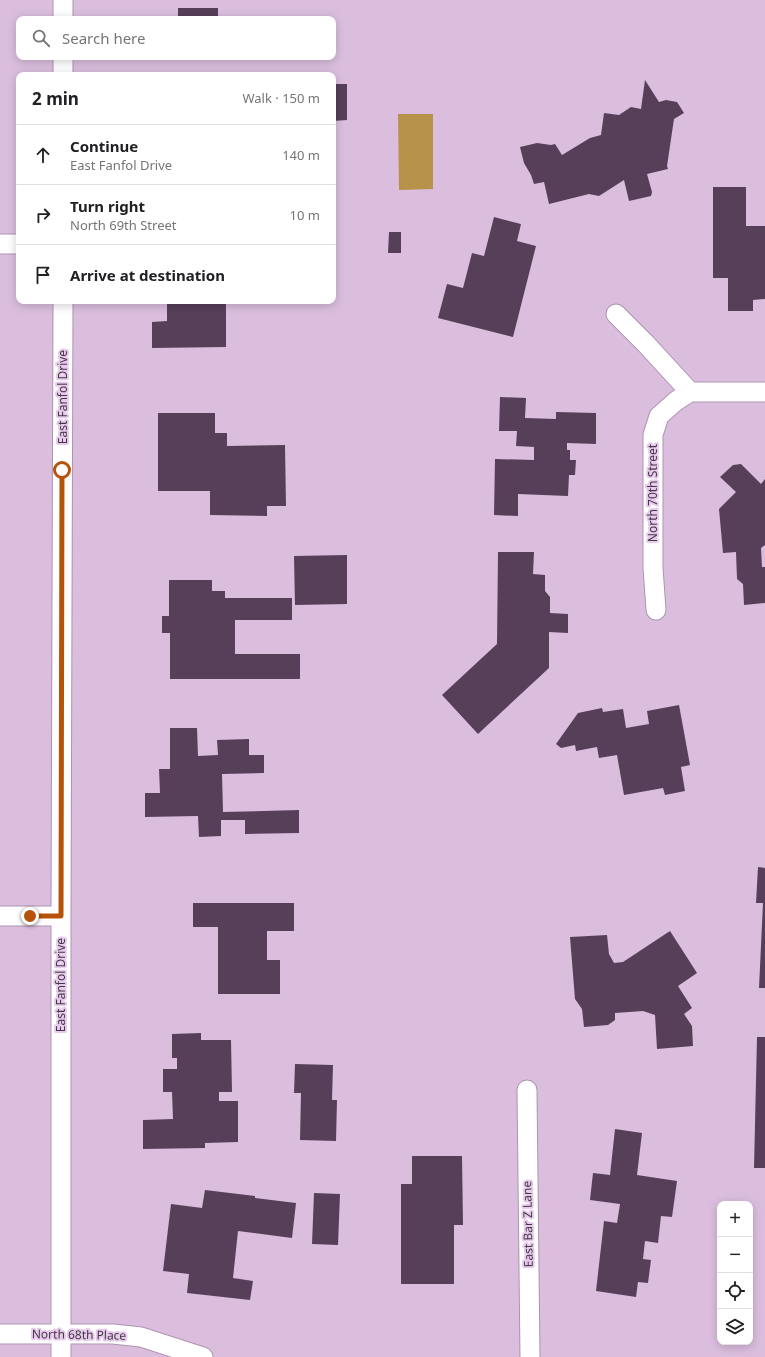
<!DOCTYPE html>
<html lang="en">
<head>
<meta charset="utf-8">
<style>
	:root { --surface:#fff; --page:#f6f6f6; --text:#202124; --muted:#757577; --line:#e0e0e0 }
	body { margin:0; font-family:"Noto Sans",sans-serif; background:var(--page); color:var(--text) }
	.controls { position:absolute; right:12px; bottom:12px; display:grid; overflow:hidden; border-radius:8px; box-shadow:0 2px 10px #0003 }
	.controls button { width:36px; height:36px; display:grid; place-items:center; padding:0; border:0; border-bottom:1px solid var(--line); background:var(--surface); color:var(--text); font:20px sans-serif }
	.stop { position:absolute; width:12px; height:12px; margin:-9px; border:3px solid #b45309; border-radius:50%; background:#fff }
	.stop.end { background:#b45309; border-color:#fff; box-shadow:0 1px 4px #0008 }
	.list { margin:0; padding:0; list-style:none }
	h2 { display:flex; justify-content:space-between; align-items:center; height:52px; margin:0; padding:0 16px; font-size:17px }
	h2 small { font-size:13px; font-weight:400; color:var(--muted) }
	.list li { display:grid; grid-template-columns:26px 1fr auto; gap:12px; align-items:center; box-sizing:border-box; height:60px; padding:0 16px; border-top:1px solid var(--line) }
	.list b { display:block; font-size:15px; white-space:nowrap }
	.list p { margin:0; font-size:13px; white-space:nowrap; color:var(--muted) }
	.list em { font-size:13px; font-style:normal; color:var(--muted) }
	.icon { flex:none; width:22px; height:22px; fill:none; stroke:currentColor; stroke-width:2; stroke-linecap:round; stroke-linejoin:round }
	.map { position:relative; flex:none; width:765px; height:1357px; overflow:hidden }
	.search { position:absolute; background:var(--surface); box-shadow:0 2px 10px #0003; left:16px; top:16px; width:320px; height:44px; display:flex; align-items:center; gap:10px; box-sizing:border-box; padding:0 14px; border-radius:8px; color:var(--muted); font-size:15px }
	.panel { position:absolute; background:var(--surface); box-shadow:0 2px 10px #0003; left:16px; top:72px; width:320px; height:232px; border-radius:8px }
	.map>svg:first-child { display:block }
</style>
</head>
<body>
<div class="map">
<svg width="765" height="1357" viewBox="0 0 765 1357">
	<rect width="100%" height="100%" fill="#dbbede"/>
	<!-- green -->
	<path fill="#b7924b" d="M398,114H433V189L399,190Z"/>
	<!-- building -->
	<path fill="#573f5a" d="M178,8H218V19H178Z
		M645,80L659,102L666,100L677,102L684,113L674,119L667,166L668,169L647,174L652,192L651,196L629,201L624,180L599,196L589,194L549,204L544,182L534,184L531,175L524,163L520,147L537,143L551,145L555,144L562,155L590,138L601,135L604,113L619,115L631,107L641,109Z
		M333,84H347V120L333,121Z
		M713,187H746V226H765V299L753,300V311H728V278H713Z
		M494,217L521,224L517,241L536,246L513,337L438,318L447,284L463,288L472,253L484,256Z
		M389,232H401V253H388Z
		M167,301H226V347L152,348V322L167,321Z
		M500,397L526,398L525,418L556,419V412L596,413V444L567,443V450H570V460H576L575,475H569L568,496L518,494V516L494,515L495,459L534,460V447L516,446L517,431H499Z
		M158,413H215V433H227V446L285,445L286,506H267V516L210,515V491H158Z
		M741,464L761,484L765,479V545L761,548L762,567H765V603L744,605L743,584L737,579L736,552L723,553L719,509L736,492L720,477L733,465Z
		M498,552H534L533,574L545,575V591L550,597V613L568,614V633L549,632V668L478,734L442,695L497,644Z
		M347,555V604L295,605L294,556Z
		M169,580H212V591H225V598H292V620H235V654H300V679H170V633H162V616H169Z
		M679,705L690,765L681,767L685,791L665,795L663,788L624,795L617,755L599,758L597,747L576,751L575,745L561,748L556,744L578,713L602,708L603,712L623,709L626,728L649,724L647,711Z
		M170,728H197L198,756L218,755L217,740L249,739V755H264V773L222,774L223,812L299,810V833L245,834V820H221V836L199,837L198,816L145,817V793H160L159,769H170Z
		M758,867L765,868V988H759L763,903H756Z
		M193,903H294V931H267V960H280V994H218V927H193Z
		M670,931L697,973L678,986L692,1008L684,1014L692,1026L693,1046L657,1049L655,1015L643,1011L615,1013V1020L608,1025L584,1027L582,1009L575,999L570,937L607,935L609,954L614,963L623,962Z
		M201,1033V1040H231L232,1092H219V1101H238V1142L205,1143V1148L143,1149V1120L173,1119L172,1092H163V1069H177V1058H172V1034Z
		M757,1037H765V1168H754Z
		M295,1064L333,1065L332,1100H337L336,1141L300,1140L301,1093H294Z
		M615,1129L642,1133L637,1175L677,1181L672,1217L661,1216L658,1243L645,1241L643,1259L651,1260L648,1283L638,1282L636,1297L596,1291L604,1221L617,1223L620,1204L590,1200L593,1173L610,1175Z
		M412,1156H462L463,1225H454V1284H401V1184H412Z
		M205,1190L255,1196V1198L296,1203L292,1238L238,1231L233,1278L253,1281L250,1300L187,1293L189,1274L163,1271L171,1204L202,1208Z
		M314,1193L340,1194L338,1245L312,1244Z"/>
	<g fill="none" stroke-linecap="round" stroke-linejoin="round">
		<defs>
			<path id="minor" d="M63,0V19
				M63,57V75
				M0,244H19
				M616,314L646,344L690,392H765
				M656,610L653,568V435L659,416L676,401L690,392
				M0,916H61
				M527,1090L530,1357
				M0,1334H113L141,1337L203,1357
				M61,1357V916L63,301"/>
		</defs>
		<!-- minor casing -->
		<use href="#minor" stroke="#ae93b1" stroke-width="21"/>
		<!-- minor -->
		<use href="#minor" stroke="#fff" stroke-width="19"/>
	</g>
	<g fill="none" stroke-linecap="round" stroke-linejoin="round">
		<!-- route -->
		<path stroke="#b45309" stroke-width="5" d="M30,916H61L62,470"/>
	</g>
	<g text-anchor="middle" stroke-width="4" stroke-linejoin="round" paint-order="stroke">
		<!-- street labels -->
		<g font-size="12" fill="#433845" stroke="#e8cbec">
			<text transform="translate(63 397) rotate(-90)" y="4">East Fanfol Drive</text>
			<text transform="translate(653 493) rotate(-90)" y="4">North 70th Street</text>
			<text transform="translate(61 985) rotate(-90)" y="4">East Fanfol Drive</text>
			<text transform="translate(528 1224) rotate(-91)" y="4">East Bar Z Lane</text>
			<text transform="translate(79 1335) rotate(1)" y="4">North 68th Place</text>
		</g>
	</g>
</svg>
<div class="controls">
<button>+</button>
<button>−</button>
<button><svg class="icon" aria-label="locate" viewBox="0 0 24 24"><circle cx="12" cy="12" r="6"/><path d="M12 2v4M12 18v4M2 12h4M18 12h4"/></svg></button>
<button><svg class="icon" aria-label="layers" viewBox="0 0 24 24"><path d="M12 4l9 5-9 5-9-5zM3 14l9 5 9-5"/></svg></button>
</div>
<div class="stop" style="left:62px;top:470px"></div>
<div class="stop end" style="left:30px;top:916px"></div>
<div class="search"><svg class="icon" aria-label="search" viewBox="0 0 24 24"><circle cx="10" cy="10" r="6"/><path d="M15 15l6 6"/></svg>Search here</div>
<section class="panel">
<h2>2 min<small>Walk · 150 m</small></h2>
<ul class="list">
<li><svg class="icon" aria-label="ahead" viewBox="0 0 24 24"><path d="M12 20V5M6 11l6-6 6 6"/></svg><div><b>Continue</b><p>East Fanfol Drive</p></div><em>140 m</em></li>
<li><svg class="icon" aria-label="right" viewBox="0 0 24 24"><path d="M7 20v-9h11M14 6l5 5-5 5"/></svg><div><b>Turn right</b><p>North 69th Street</p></div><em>10 m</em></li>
<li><svg class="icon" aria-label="arrive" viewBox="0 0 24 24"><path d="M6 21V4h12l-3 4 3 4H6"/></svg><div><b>Arrive at destination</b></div></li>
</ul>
</section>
</div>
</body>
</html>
